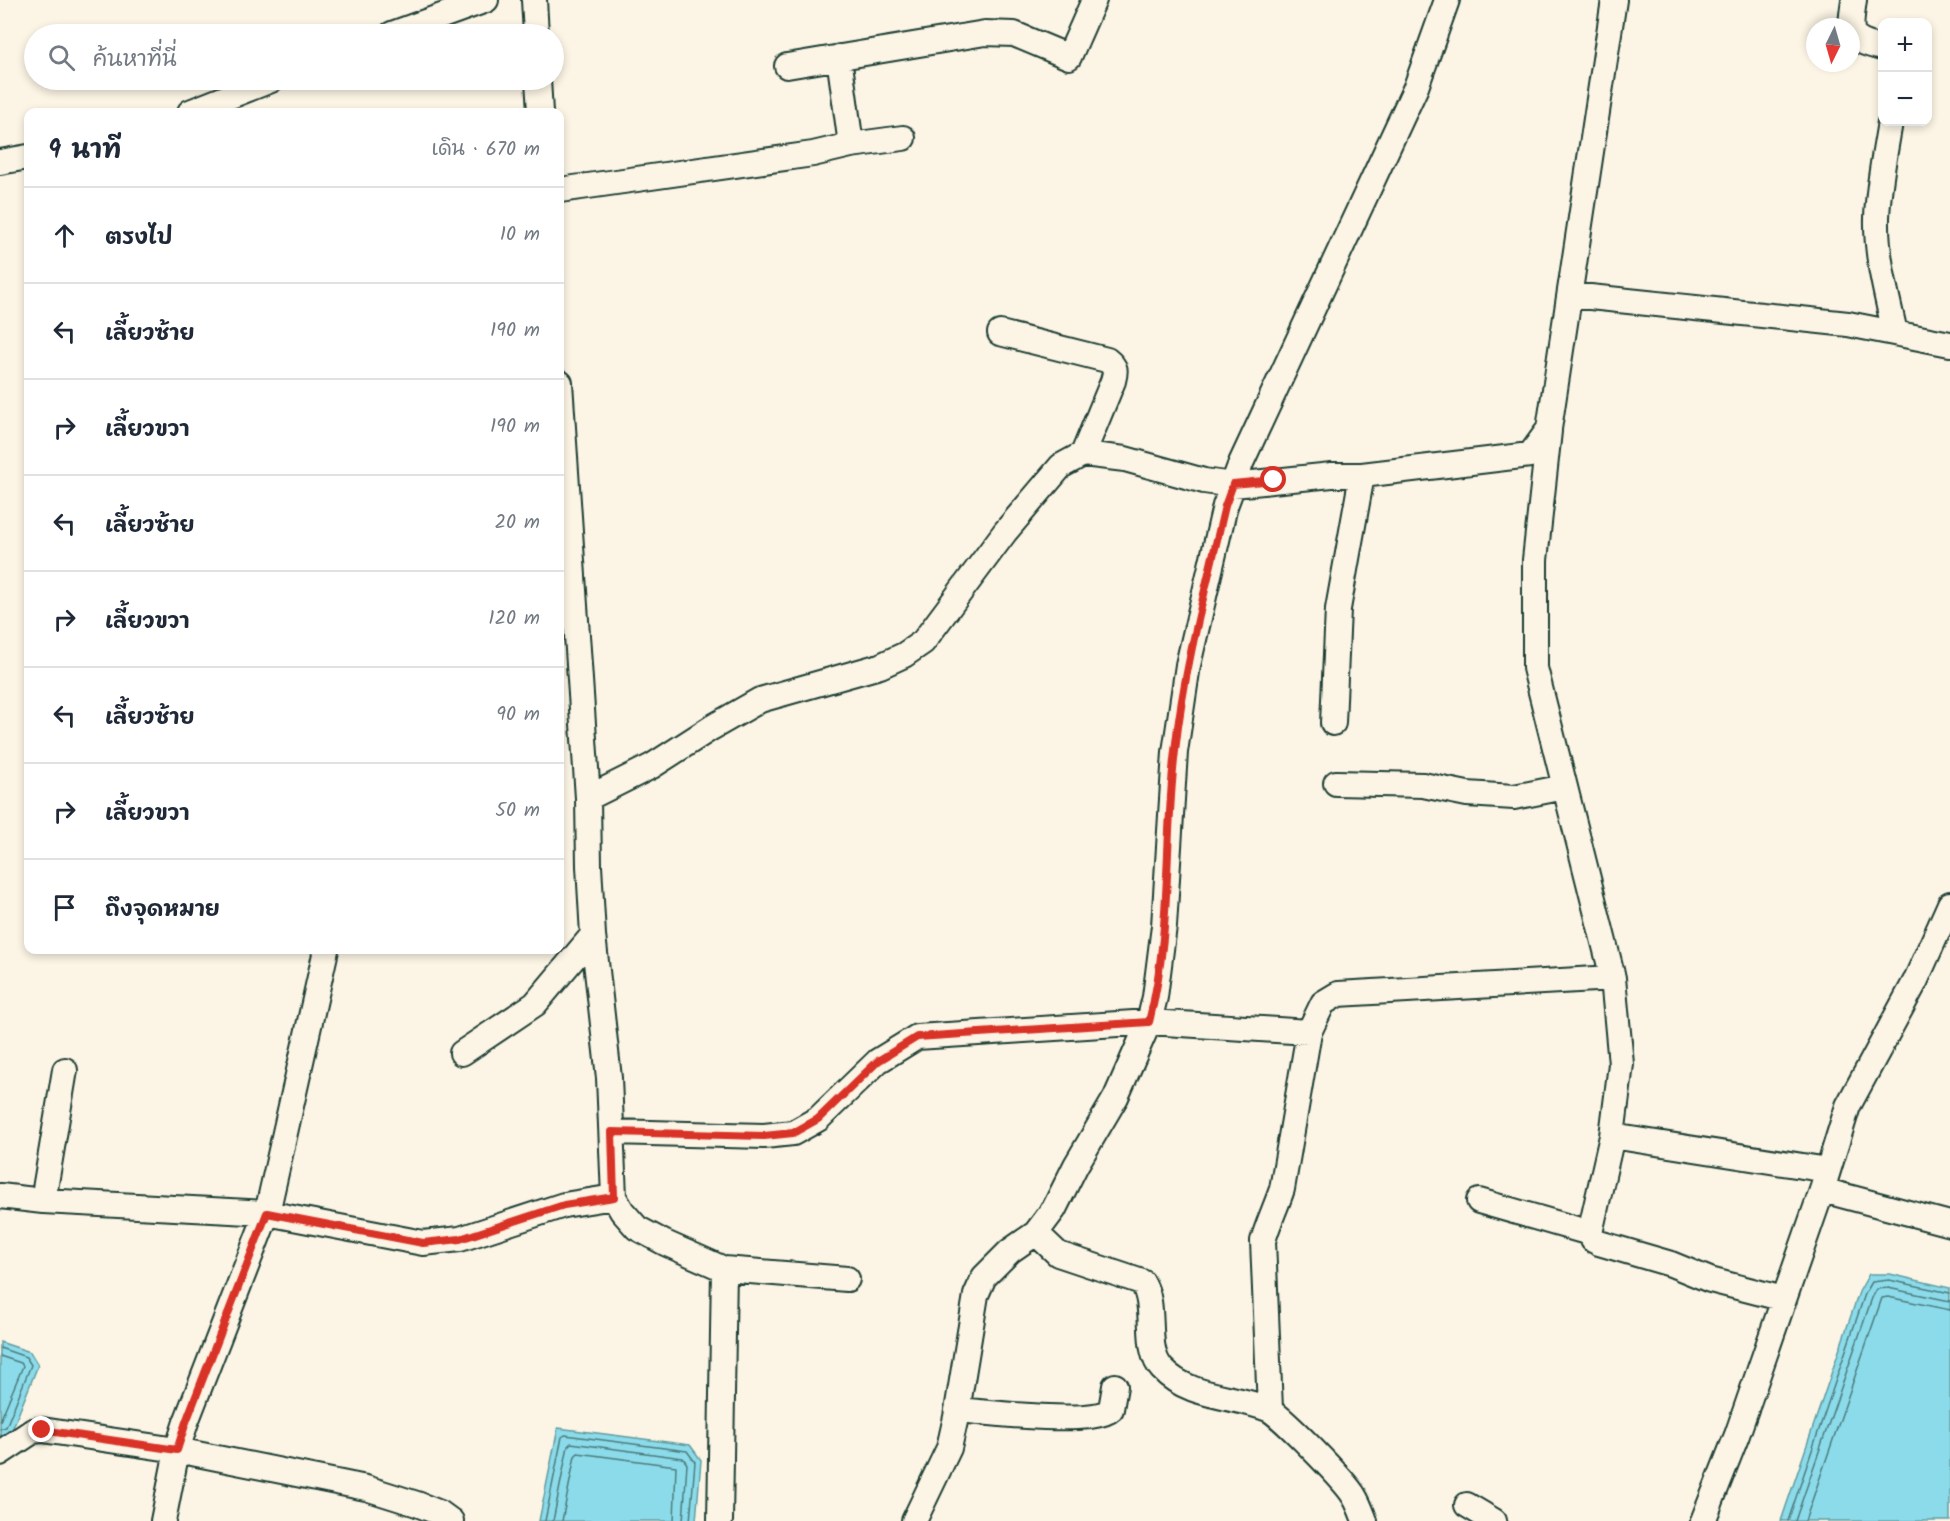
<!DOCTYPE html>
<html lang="th">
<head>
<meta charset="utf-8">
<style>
	:root { --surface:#fff; --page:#f2f2f3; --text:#1f2937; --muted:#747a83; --line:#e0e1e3 }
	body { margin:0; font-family:Kalam,"Playpen Sans Thai",sans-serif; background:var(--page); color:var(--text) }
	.controls { position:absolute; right:18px; top:18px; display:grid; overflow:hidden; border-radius:12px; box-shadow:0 3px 9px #0003 }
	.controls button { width:54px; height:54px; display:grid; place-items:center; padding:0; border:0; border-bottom:2px solid var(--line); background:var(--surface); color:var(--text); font:30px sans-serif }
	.compass { position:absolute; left:1806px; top:18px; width:54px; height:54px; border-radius:50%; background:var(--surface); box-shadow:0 3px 9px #0003; rotate:185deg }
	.stop { position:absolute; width:18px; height:18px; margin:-14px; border:4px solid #d93025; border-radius:50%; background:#fff }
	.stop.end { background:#d93025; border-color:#fff; box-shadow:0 2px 6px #0008 }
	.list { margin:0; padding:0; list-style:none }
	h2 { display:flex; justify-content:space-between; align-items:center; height:78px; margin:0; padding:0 24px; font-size:26px }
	h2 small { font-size:20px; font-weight:400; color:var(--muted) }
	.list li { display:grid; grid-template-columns:39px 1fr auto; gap:18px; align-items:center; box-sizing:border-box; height:96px; padding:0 24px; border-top:2px solid var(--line) }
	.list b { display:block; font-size:22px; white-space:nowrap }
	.list em { font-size:20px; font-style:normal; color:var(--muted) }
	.icon { flex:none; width:33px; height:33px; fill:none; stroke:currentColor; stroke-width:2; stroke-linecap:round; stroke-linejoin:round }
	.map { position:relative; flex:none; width:1950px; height:1521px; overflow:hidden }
	.search { position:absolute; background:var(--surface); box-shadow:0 3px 9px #0003; left:24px; top:24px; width:540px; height:66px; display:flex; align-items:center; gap:15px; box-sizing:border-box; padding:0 21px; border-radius:33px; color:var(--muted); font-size:22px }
	.panel { position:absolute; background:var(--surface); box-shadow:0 3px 9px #0003; left:24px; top:108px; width:540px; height:846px; border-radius:12px }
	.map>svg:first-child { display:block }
</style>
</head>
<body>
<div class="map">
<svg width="1950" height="1521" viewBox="0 0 1950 1521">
	<rect width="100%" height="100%" fill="#fcf5e5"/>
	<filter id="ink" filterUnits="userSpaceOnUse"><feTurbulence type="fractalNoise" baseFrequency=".0167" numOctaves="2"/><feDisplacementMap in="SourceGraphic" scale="12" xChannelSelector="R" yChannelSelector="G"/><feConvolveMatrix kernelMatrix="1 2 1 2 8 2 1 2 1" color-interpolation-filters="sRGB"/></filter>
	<g filter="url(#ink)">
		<!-- water -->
		<path fill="#8cdbea" stroke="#609ca1" stroke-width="1.5" d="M1869,1274H1890L1950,1288V1521H1781L1859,1292Z
			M0,1342L30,1352L38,1365L10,1435H0Z
			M558,1428L690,1445L701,1460L696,1521H539Z"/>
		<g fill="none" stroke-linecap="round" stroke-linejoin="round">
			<!-- shore -->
			<path stroke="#4b7c7d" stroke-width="1.5" d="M0,1348L26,1357L31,1365L6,1427L0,1429
				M0,1356L21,1363L23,1366L0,1421
				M545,1521L562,1437L565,1435L687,1451L695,1462L690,1521
				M553,1521L568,1446L571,1443L683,1458L687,1464L683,1521
				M562,1521L575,1456L578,1453L676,1466L674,1521
				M1788,1521L1865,1294L1872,1282L1889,1280L1950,1293
				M1795,1521L1872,1298L1877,1289L1888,1288L1950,1301
				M1805,1521L1882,1298L1888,1297L1950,1310"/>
			<defs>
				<path id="minor" d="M534,0L536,34
					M1854,0C1849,34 1848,40 1882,48
					M392,34L486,0
					M839,57L851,145
					M787,66L985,33L1014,34L1069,57L1094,0
					M538,80L540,112
					M190,112L271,80
					M1890,122C1885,153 1878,186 1877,218C1876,257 1887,296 1895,333
					M0,162L28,157
					M560,190L813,154L851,145L903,138
					M1571,295L1848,324L1950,344
					M1000,333L1107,360C1116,367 1116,370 1113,381L1083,454
					M560,383L588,798L589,866L593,935L609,1078L614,1197L622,1211L637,1228L665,1243L724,1269L847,1279
					M1549,431L1535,560V668L1613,978L1621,1064L1612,1136L1590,1233L1593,1240L1599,1243L1671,1264L1710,1280L1784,1299
					M1333,723L1338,609L1362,475
					M1336,783L1423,785L1467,794L1514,797L1565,787
					M588,798L652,766L711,728L760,700L880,666L904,655L923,642L1005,532L1061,466L1083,454L1125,459L1204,481L1233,485L1332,475H1362L1530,455L1549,429L1614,0
					M462,1053L535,1004L593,935
					M612,1132L764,1136L793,1133L818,1119L878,1061L917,1037L1149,1022L1309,1032
					M1612,1136L1828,1170
					M1822,1190L1950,1224
					M0,1196L43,1201L267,1213L423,1243L460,1239L564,1205L614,1197
					M43,1201L65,1070
					M1479,1201L1590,1233
					M1036,1233L1058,1254L1142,1282C1158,1306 1143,1348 1162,1369C1189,1398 1234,1395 1268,1409C1280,1414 1346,1482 1354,1496C1359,1504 1362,1513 1365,1521
					M1270,1409L1263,1241C1268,1223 1276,1207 1282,1189L1309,1032L1323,1003L1338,994L1613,978
					M957,1410C985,1412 1094,1426 1111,1409L1115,1386
					M0,1453L33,1431L42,1430L177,1450L366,1488L417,1504L440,1513L451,1521
					M1467,1505L1494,1521
					M163,1521L177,1450L186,1422L267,1213L326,950
					M720,1521L724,1269
					M914,1521L949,1448L956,1417L976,1295L984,1277L1010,1251L1036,1233L1054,1209L1076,1165L1116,1097L1149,1022L1155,997L1164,926L1175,752L1188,665L1225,506L1241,463L1416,87L1447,0
					M1703,1521L1737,1435L1822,1190L1848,1106L1915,982L1950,904"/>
			</defs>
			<!-- minor casing -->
			<use href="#minor" stroke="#1f3d34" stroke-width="28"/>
			<!-- minor -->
			<use href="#minor" stroke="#fcf5e5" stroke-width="24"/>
		</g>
	</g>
	<g fill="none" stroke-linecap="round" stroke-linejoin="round" filter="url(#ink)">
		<!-- route -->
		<path stroke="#d93025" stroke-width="8" d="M42,1430L177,1450L186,1422L267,1213L423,1243L460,1239L564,1205L614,1197L612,1132L764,1136L793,1133L818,1119L878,1061L917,1037L1149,1022C1172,933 1164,841 1175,751C1184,668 1206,587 1225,506L1233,484L1274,480"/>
	</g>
</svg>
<div class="controls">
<button>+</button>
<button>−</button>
</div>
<svg class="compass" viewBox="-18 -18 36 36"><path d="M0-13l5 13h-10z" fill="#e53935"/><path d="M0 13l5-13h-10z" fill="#747a83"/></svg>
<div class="stop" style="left:1274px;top:480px"></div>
<div class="stop end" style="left:42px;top:1430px"></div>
<div class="search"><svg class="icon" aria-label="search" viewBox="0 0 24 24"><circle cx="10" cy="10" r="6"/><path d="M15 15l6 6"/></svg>ค้นหาที่นี่</div>
<section class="panel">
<h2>9 นาที<small>เดิน · 670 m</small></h2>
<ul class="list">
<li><svg class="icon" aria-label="ahead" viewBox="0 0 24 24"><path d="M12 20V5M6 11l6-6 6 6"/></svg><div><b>ตรงไป</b></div><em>10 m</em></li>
<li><svg class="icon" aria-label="left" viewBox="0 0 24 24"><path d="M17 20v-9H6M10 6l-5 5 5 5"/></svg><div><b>เลี้ยวซ้าย</b></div><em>190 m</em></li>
<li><svg class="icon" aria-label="right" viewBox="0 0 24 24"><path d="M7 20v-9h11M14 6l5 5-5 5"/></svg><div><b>เลี้ยวขวา</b></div><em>190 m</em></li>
<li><svg class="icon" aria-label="left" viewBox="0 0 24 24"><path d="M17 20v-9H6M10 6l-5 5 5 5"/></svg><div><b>เลี้ยวซ้าย</b></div><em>20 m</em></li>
<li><svg class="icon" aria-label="right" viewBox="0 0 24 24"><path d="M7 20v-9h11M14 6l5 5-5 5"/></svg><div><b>เลี้ยวขวา</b></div><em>120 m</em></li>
<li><svg class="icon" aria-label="left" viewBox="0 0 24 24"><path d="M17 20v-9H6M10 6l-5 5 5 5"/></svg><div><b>เลี้ยวซ้าย</b></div><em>90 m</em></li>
<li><svg class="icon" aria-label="right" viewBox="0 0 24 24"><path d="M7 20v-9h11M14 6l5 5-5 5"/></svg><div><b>เลี้ยวขวา</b></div><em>50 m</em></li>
<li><svg class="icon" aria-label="arrive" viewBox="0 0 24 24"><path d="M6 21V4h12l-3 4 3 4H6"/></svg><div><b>ถึงจุดหมาย</b></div></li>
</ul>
</section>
</div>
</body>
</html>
